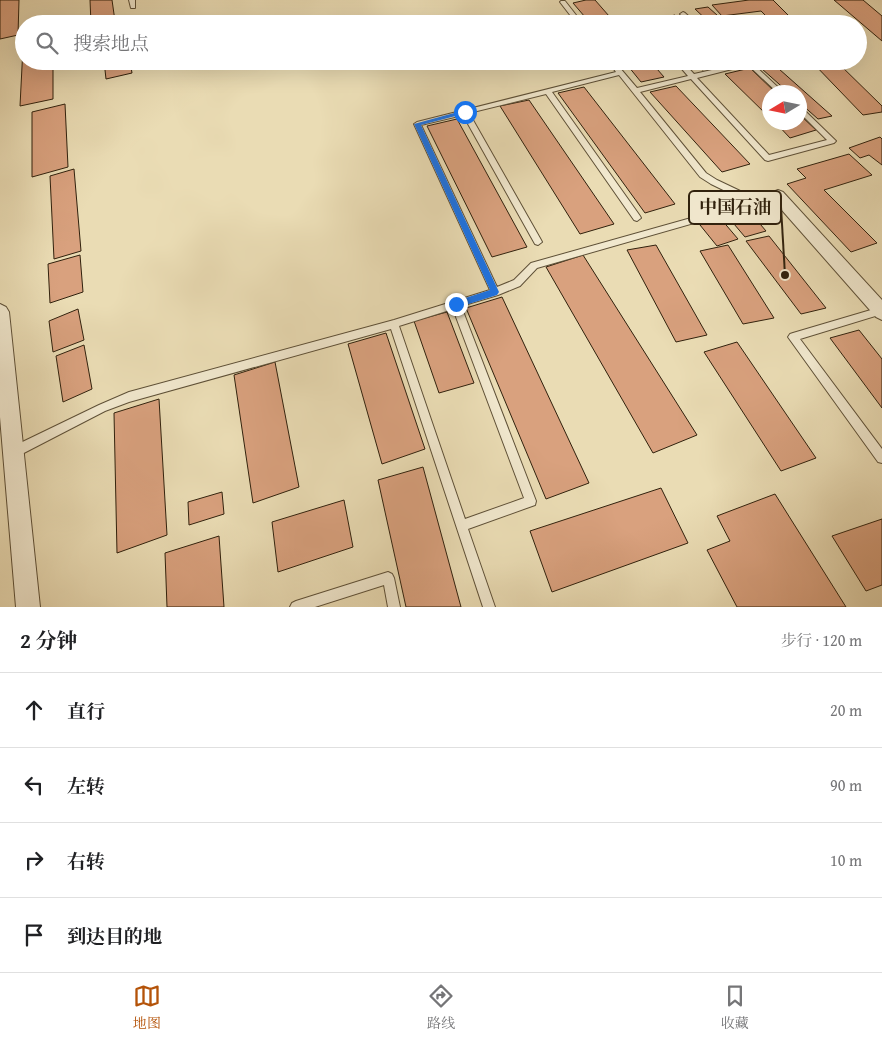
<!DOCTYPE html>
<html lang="zh">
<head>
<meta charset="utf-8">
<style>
	:root { --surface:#fff; --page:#f2f2f2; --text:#202124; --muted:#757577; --line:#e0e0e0; --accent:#b45309 }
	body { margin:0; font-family:"Gentium Book Plus","Noto Serif SC",serif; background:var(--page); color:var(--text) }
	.compass { position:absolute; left:762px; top:85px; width:45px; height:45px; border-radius:50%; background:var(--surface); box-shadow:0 5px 20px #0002; rotate:260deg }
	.stop { position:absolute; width:15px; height:15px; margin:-11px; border:4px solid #1a73e8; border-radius:50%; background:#fff }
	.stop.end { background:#1a73e8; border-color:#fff; box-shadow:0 1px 5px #0008 }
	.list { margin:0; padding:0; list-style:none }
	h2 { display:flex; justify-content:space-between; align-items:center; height:65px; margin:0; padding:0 20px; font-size:21px }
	h2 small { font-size:16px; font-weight:400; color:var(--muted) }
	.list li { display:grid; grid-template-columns:32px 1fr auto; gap:15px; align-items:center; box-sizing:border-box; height:75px; padding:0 20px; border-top:1px solid var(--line) }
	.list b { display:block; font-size:19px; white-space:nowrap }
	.list em { font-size:16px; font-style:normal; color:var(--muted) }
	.icon { flex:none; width:28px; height:28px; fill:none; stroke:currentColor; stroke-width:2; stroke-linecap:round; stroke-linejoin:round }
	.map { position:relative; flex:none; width:882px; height:607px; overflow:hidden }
	.search { position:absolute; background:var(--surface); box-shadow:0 5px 20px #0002; left:15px; right:15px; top:15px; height:55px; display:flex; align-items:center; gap:12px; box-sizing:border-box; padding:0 18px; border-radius:28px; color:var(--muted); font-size:19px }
	.sheet { height:365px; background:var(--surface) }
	nav { display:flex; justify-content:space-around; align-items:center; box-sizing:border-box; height:70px; border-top:1px solid var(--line); background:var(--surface); font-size:14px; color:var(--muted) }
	nav a { display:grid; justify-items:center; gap:2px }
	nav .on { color:var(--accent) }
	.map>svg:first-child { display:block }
</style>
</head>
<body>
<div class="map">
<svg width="882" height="607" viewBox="0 0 882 607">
	<rect width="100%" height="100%" fill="#eadcb4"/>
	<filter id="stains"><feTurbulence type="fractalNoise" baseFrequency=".004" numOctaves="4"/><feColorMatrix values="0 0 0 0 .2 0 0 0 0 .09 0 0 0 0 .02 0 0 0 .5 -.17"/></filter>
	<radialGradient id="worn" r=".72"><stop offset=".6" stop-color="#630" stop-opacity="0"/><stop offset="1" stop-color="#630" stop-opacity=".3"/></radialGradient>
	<!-- building -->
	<path fill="#d9a17e" stroke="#30210d" d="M0,0H19L18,35L0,39Z
		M90,0H112L115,21L91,24Z
		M586,0H595L616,24H591L573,3Z
		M749,0H773L797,24H774L761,11L722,16L712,5Z
		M834,0H863L882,16V41Z
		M708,7L727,24H711L695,9Z
		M675,15L684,24H656L652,20Z
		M23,47L24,61H53V99L20,106Z
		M104,61H130L132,73L106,79Z
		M624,61H650L664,77L641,82Z
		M693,61H723L726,64L702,70Z
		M753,61H770L832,116L818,119L800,103V92H788Z
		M811,61H836L882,106V112L863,115Z
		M750,68L775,92H770V118L725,74Z
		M676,86L750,164L722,172L650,92Z
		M584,87L675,204L645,213L558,93Z
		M529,100L614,224L580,234L500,106Z
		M65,104L68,167L32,177V112Z
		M800,115L816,130L790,138L775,122H800Z
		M457,119L527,247L492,257L427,126Z
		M880,137L882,139V165L869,155L860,158L849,148Z
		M849,154L872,175L824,190L877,243L851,252L787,184L806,178L797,169Z
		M74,169L81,251L54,259L50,176Z
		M755,218L766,231L745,237L734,224Z
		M721,219L738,239L717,246L700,225Z
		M769,236L826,308L801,314L746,241Z
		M656,245L707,335L676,342L627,250Z
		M728,245L774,318L743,324L700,251Z
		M80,255L83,292L50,303L48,264Z
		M583,255L697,435L653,453L546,267Z
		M502,297L589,483L546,499L466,308Z
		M78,309L84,340L53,352L49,321Z
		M447,312L474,383L439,393L414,321Z
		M859,330L882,359V408L830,338Z
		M386,333L425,449L382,464L348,344Z
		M737,342L816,458L781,471L704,352Z
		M84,345L92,389L63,402L56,356Z
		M275,362L299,487L253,503L234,375Z
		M159,399L167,535L117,553L114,413Z
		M423,467L461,607H406L378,480Z
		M661,488L688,543L552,592L530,531Z
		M222,492L224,514L189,525L188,502Z
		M775,494L846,607H737L707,550L730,541L717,516Z
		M344,500L353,547L278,572L272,522Z
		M882,519V585L866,591L832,536Z
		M219,536L224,607H167L165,553Z"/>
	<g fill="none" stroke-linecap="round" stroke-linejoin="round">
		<defs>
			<path id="lane" d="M129,0H135V8H131Z
				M561,1H565L583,24H577L560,2Z
				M683,12L685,13L697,24H690L680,14Z
				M641,19L643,20L646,24H640L638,21Z
				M608,61H614L637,88L688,76L675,61H682L694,74L743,63L741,61H750L783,92H777L748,65L697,78L769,155L827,140L800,113V108H802L836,141L834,143L768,161L765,160L691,79L640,92L706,173L717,180L757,199L778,193L782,196L781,198L537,268L520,286L498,295L461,306L536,501L535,505L468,529L495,607H483L391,329L129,402L105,411L18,456L14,457L10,456L9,452L10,448L99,405L129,392L394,320L490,290L414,124L417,122L616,72ZM619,75L700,177L711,184L748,202L531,263L514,280L497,287L421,125L463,115L535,244L538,245L542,242L541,240L469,113L546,94L634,220L637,221L641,218L640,216L552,92ZM453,309L524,498L465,519L399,326Z
				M881,307L882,314L800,339L882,449V463L878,462L788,337L790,334L793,333Z
				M388,572L392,574L394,578L400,607H388L384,585L315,607H290L292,603L296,601Z"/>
			<path id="street" d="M778,190L783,192L882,300V320L876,317L773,200L770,196L773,192Z
				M0,304L6,307L9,312L40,607H16L0,417Z"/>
		</defs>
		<!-- lane casing -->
		<use href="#lane" stroke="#5e5037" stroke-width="2"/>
		<!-- street casing -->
		<use href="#street" stroke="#5e5037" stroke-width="2"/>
		<!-- lane -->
		<use href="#lane" fill="#f1e8ce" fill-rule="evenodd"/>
		<!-- street -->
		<use href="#street" fill="#f1e8ce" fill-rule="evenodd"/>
	</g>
	<!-- route -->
	<path fill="#1a73e8" d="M465,110L468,112L467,113L421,125L499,292L497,295L456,308L452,304L453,302L490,290L414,124Z"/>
	<!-- callouts -->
	<path fill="none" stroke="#30210d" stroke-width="2" d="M785 275L781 207"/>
	<circle fill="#30210d" stroke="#f1e8ce" stroke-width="2" cx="785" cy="275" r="5"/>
	<rect fill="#f1e8ce" stroke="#30210d" stroke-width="2" x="689" y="191" width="92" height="33" rx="5"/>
	<g font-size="18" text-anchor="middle" font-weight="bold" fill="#30210d">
		<text x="735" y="213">中国石油</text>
	</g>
	<rect width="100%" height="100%" filter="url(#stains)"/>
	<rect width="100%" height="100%" fill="url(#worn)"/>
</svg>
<svg class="compass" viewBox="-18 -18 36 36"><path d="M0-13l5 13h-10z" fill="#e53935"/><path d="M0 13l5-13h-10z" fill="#757577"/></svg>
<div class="stop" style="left:465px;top:112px"></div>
<div class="stop end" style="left:456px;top:304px"></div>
<div class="search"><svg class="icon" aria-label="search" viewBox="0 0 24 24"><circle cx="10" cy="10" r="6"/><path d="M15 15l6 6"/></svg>搜索地点</div>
</div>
<section class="sheet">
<h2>2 分钟<small>步行 · 120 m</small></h2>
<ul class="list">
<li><svg class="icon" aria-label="ahead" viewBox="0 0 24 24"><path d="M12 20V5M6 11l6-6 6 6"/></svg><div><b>直行</b></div><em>20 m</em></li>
<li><svg class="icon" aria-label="left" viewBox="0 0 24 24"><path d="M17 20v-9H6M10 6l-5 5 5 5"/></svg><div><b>左转</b></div><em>90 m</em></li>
<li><svg class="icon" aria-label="right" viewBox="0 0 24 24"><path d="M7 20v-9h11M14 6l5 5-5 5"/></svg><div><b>右转</b></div><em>10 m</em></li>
<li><svg class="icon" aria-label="arrive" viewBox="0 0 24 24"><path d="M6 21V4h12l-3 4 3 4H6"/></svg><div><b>到达目的地</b></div></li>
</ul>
</section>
<nav>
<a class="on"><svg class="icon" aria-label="map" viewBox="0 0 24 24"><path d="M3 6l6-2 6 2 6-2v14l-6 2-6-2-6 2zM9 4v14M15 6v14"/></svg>地图</a>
<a><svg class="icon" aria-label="directions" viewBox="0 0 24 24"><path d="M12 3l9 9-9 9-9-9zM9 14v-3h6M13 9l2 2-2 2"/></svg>路线</a>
<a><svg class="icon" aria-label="saved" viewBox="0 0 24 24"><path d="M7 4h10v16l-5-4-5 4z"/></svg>收藏</a>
</nav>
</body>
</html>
